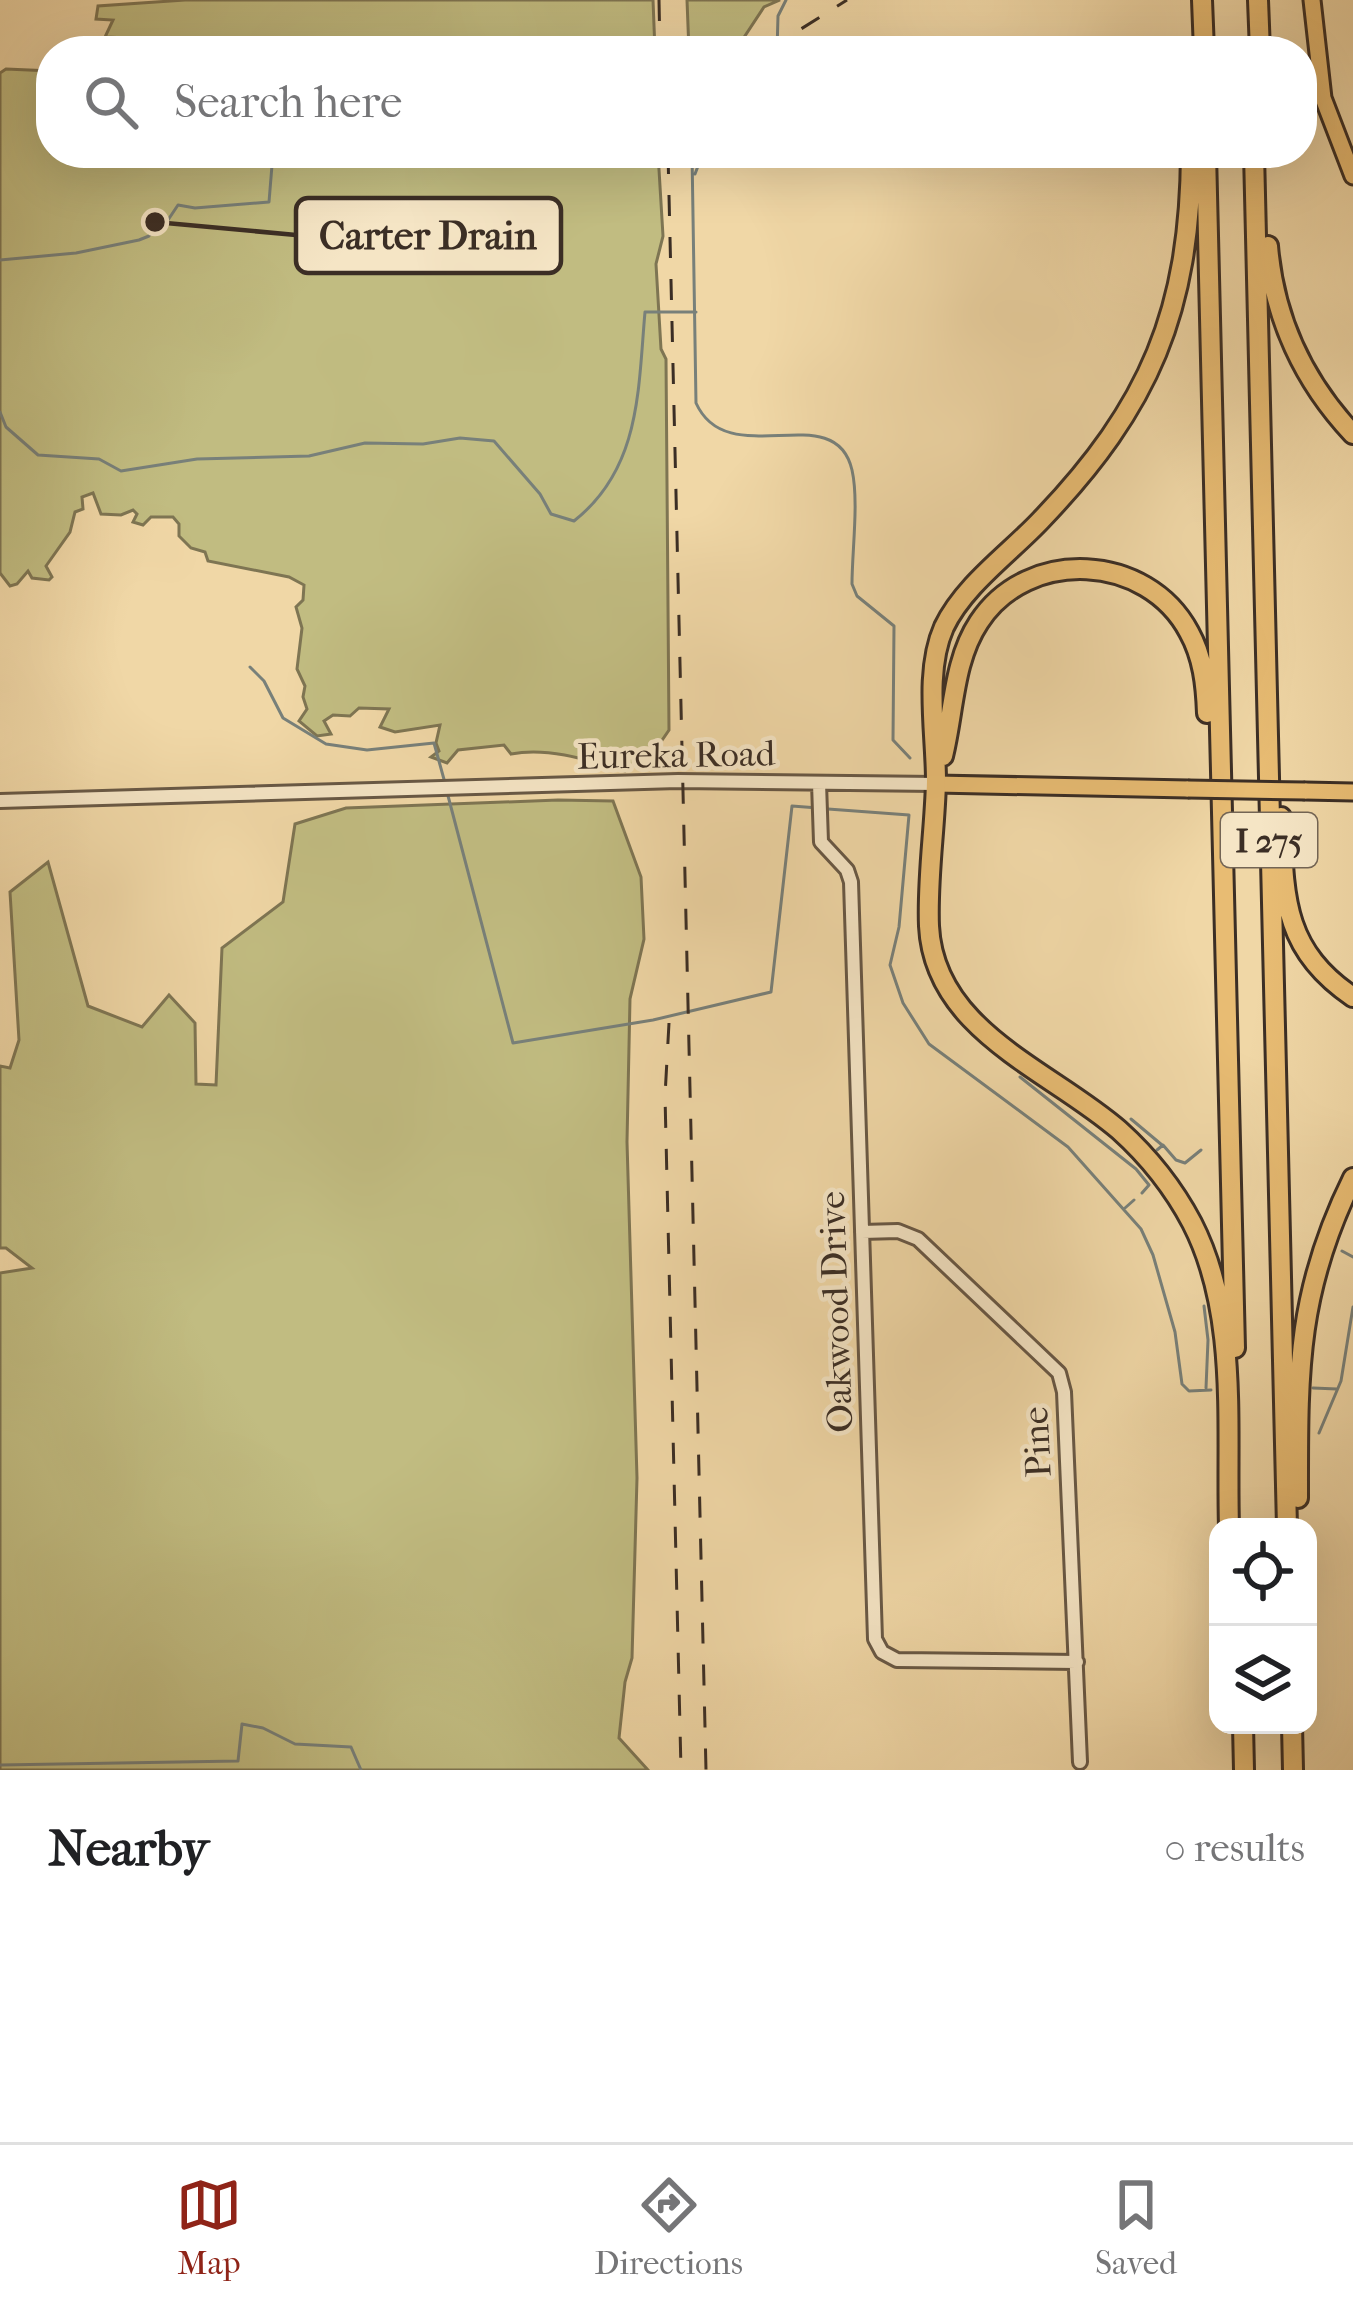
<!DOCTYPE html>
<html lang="en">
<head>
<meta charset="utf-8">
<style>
	:root { --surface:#fff; --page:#f6f6f6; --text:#202124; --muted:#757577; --line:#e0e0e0; --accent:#8f2418 }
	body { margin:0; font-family:"IM FELL French Canon",serif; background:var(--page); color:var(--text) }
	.controls { position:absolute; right:36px; bottom:36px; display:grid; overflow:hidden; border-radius:24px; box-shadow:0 12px 48px #0002 }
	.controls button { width:108px; height:108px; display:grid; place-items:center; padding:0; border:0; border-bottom:3px solid var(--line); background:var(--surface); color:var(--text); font:60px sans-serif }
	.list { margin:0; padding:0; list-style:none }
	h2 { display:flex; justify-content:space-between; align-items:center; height:156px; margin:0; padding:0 48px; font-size:51px }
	h2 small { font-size:39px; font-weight:400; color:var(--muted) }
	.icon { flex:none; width:66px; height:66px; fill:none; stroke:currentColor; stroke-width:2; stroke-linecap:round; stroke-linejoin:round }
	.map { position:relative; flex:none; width:1353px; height:1770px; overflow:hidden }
	.search { position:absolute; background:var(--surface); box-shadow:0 12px 48px #0002; left:36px; right:36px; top:36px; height:132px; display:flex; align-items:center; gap:30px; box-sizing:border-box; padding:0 42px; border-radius:48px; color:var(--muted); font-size:45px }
	.sheet { height:372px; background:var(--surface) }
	nav { display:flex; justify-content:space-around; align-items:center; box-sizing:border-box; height:168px; border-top:3px solid var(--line); background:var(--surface); font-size:33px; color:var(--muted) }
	nav a { display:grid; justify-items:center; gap:6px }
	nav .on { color:var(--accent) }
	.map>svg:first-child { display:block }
</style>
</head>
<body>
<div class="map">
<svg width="1353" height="1770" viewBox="0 0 1353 1770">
	<rect width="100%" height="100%" fill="#f0d7a6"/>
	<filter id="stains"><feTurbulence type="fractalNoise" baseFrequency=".00167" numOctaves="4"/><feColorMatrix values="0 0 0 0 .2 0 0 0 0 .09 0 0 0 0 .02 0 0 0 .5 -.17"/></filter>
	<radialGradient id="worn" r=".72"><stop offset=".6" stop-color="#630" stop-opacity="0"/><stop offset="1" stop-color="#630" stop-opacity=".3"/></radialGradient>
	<!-- green -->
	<path fill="#c1bc81" stroke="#7e7553" stroke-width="3" d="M185,0H653L655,51H237L220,42L105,37L113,20L96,19L98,6Z
		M687,0H780L764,7L735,51H689Z
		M6,69L51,71V153H658L663,236L656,264L661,349L666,359L669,730L654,752L625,771C588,760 549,747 511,754L504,745L458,750L447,763L431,757L439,751L436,743L440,725L395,732L380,727L389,709L359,708L350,716L333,715L324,721L331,734L317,736L299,721L307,709L303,697L305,686L297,669L302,628L296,607L303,600L304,585L289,577L208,561L205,552L191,548L179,536V524L173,517H151L143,525L133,522L137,514L133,510L121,515L101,514L93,493L82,497L83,509L75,512L70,532L46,566L52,577L49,580L32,578L28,571L17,584L10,586L0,573V73Z
		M558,800L613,801L641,877L644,939L630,999L627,1142L637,1478L632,1658L625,1682L619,1738L648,1770H0V1273L32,1268L6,1248H0V1066L10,1068L19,1040L10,892L48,862L88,1006L142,1027L169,995L195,1023L196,1084L216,1085L222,948L283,902L295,824L346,808Z"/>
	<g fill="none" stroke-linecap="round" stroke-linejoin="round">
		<!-- stream -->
		<path stroke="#78807a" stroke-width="3" d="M777,51L778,16L786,0
			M692,153L696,403C728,474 835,396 852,470C859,501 852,551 852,584L857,596L894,626L893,740L910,758
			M695,174L703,153
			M0,260L76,253L139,240L149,236L155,222L168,220L178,205L195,208L269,202L273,153
			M0,412L6,427L38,455L99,459L121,471L197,459L309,456L365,443L423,444L460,438L494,441L540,494L551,514L574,521C641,468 638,390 645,312H696
			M250,667L264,681L283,718L326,744L367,750L434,743L445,783
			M447,792L513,1043L653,1020L771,992L792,806L818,808
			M828,809L909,815L899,927L890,965L903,1003L929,1044L1068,1147L1141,1229L1153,1255L1175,1332L1182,1384L1189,1391L1211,1390
			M1020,1077L1136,1169L1149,1185L1142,1193
			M1131,1119L1162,1145
			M1157,1150L1163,1145L1176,1160L1185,1163L1201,1150
			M1125,1208L1134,1200
			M1342,1251L1353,1257
			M1204,1306L1208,1340L1206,1388
			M1313,1388L1337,1389
			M1319,1433L1341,1381L1353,1307
			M0,1765L238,1761L242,1724L263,1728L295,1744L351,1747L361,1770"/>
		<defs>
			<path id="minor" d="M819,783L821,842L847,870L851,882L875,1639L882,1652L897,1660L1077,1662
				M0,801L678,781L936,784
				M862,1232L898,1231L918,1239L1059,1373L1064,1392L1080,1762"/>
			<path id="major" d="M1312,0L1323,98L1353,176
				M936,784L1188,789
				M1305,791L1353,792"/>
			<path id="highway" d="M1202,0L1204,51
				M1258,0L1260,51
				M1191,153C1190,311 1150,406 1041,520C1010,553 964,585 944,627C924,672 936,732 936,781C935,829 927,877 929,926C934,1031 1050,1070 1119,1130C1149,1157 1173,1187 1192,1223C1239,1314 1226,1427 1229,1527
				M1206,153L1235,1348
				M1254,153L1287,1527
				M1268,246C1274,318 1304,382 1353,434
				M943,756C954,712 953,661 979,622C1028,547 1147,553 1189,632C1203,657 1206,685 1207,713
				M1281,817C1284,896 1282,949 1353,997
				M1298,1498C1298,1373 1296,1293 1353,1178
				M1243,1725L1244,1770
				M1292,1725L1293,1770"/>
		</defs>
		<!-- minor casing -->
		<use href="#minor" stroke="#685845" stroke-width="18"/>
		<!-- major casing -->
		<use href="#major" stroke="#3b2e25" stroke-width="21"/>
		<!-- highway casing -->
		<use href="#highway" stroke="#3b2e25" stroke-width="24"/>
		<!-- minor -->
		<use href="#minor" stroke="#f5e5c5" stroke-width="12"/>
		<!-- major -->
		<use href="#major" stroke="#e8bc73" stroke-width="15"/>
		<!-- highway -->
		<use href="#highway" stroke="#e8bc73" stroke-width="18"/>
		<!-- rail -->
		<path stroke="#3b2e25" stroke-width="3" stroke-dasharray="21 21" stroke-linecap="butt" d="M659,0L660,51
			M766,51L847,0
			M668,153L706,1770
			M669,1023L665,1096L681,1770"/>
		<defs>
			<path id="major-bridge" d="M1188,789L1305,791"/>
		</defs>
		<!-- major-bridge casing -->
		<use href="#major-bridge" stroke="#3b2e25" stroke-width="21" stroke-linecap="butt"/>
		<!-- major-bridge -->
		<use href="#major-bridge" stroke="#e8bc73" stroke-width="15"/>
	</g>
	<g text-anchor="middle" stroke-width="9" stroke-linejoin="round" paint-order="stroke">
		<!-- shield labels -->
		<rect fill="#f5e5c5" stroke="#736555" stroke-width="3" x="1221" y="813" width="96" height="54" rx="9"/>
		<g font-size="33" font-weight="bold" fill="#3b2e25">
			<text x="1269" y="852">I 275</text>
		</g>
		<!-- street labels -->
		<g font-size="36" fill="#3b2e25" stroke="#f5e5c5">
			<text transform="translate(676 754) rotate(-1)" y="13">Eureka Road</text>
			<text transform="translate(835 1312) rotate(-92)" y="13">Oakwood Drive</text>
			<text transform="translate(1036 1442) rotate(-93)" y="13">Pine</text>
		</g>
	</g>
	<!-- callouts -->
	<path fill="none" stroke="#3b2e25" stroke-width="4.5" d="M155 222L296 235"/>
	<circle fill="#3b2e25" stroke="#f5e5c5" stroke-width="4.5" cx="155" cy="222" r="12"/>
	<rect fill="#f5e5c5" stroke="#3b2e25" stroke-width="4.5" x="296" y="198" width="265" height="75" rx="12"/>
	<g font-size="39" text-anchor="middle" font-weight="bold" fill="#3b2e25">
		<text x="428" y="249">Carter Drain</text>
	</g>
	<rect width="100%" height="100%" filter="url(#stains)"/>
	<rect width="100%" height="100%" fill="url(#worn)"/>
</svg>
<div class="controls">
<button><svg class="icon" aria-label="locate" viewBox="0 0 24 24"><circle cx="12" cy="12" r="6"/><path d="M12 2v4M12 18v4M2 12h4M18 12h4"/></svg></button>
<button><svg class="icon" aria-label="layers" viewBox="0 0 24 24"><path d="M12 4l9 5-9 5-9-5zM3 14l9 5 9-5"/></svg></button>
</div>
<div class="search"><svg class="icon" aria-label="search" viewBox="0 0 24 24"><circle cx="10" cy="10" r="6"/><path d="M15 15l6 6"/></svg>Search here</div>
</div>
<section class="sheet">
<h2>Nearby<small>0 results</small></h2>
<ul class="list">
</ul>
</section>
<nav>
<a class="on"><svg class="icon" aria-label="map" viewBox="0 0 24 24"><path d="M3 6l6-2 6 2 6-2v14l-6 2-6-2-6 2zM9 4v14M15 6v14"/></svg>Map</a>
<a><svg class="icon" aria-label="directions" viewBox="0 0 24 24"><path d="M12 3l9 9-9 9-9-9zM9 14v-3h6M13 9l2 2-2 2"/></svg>Directions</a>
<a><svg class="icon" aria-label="saved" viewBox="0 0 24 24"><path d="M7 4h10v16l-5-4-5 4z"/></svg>Saved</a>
</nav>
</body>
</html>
